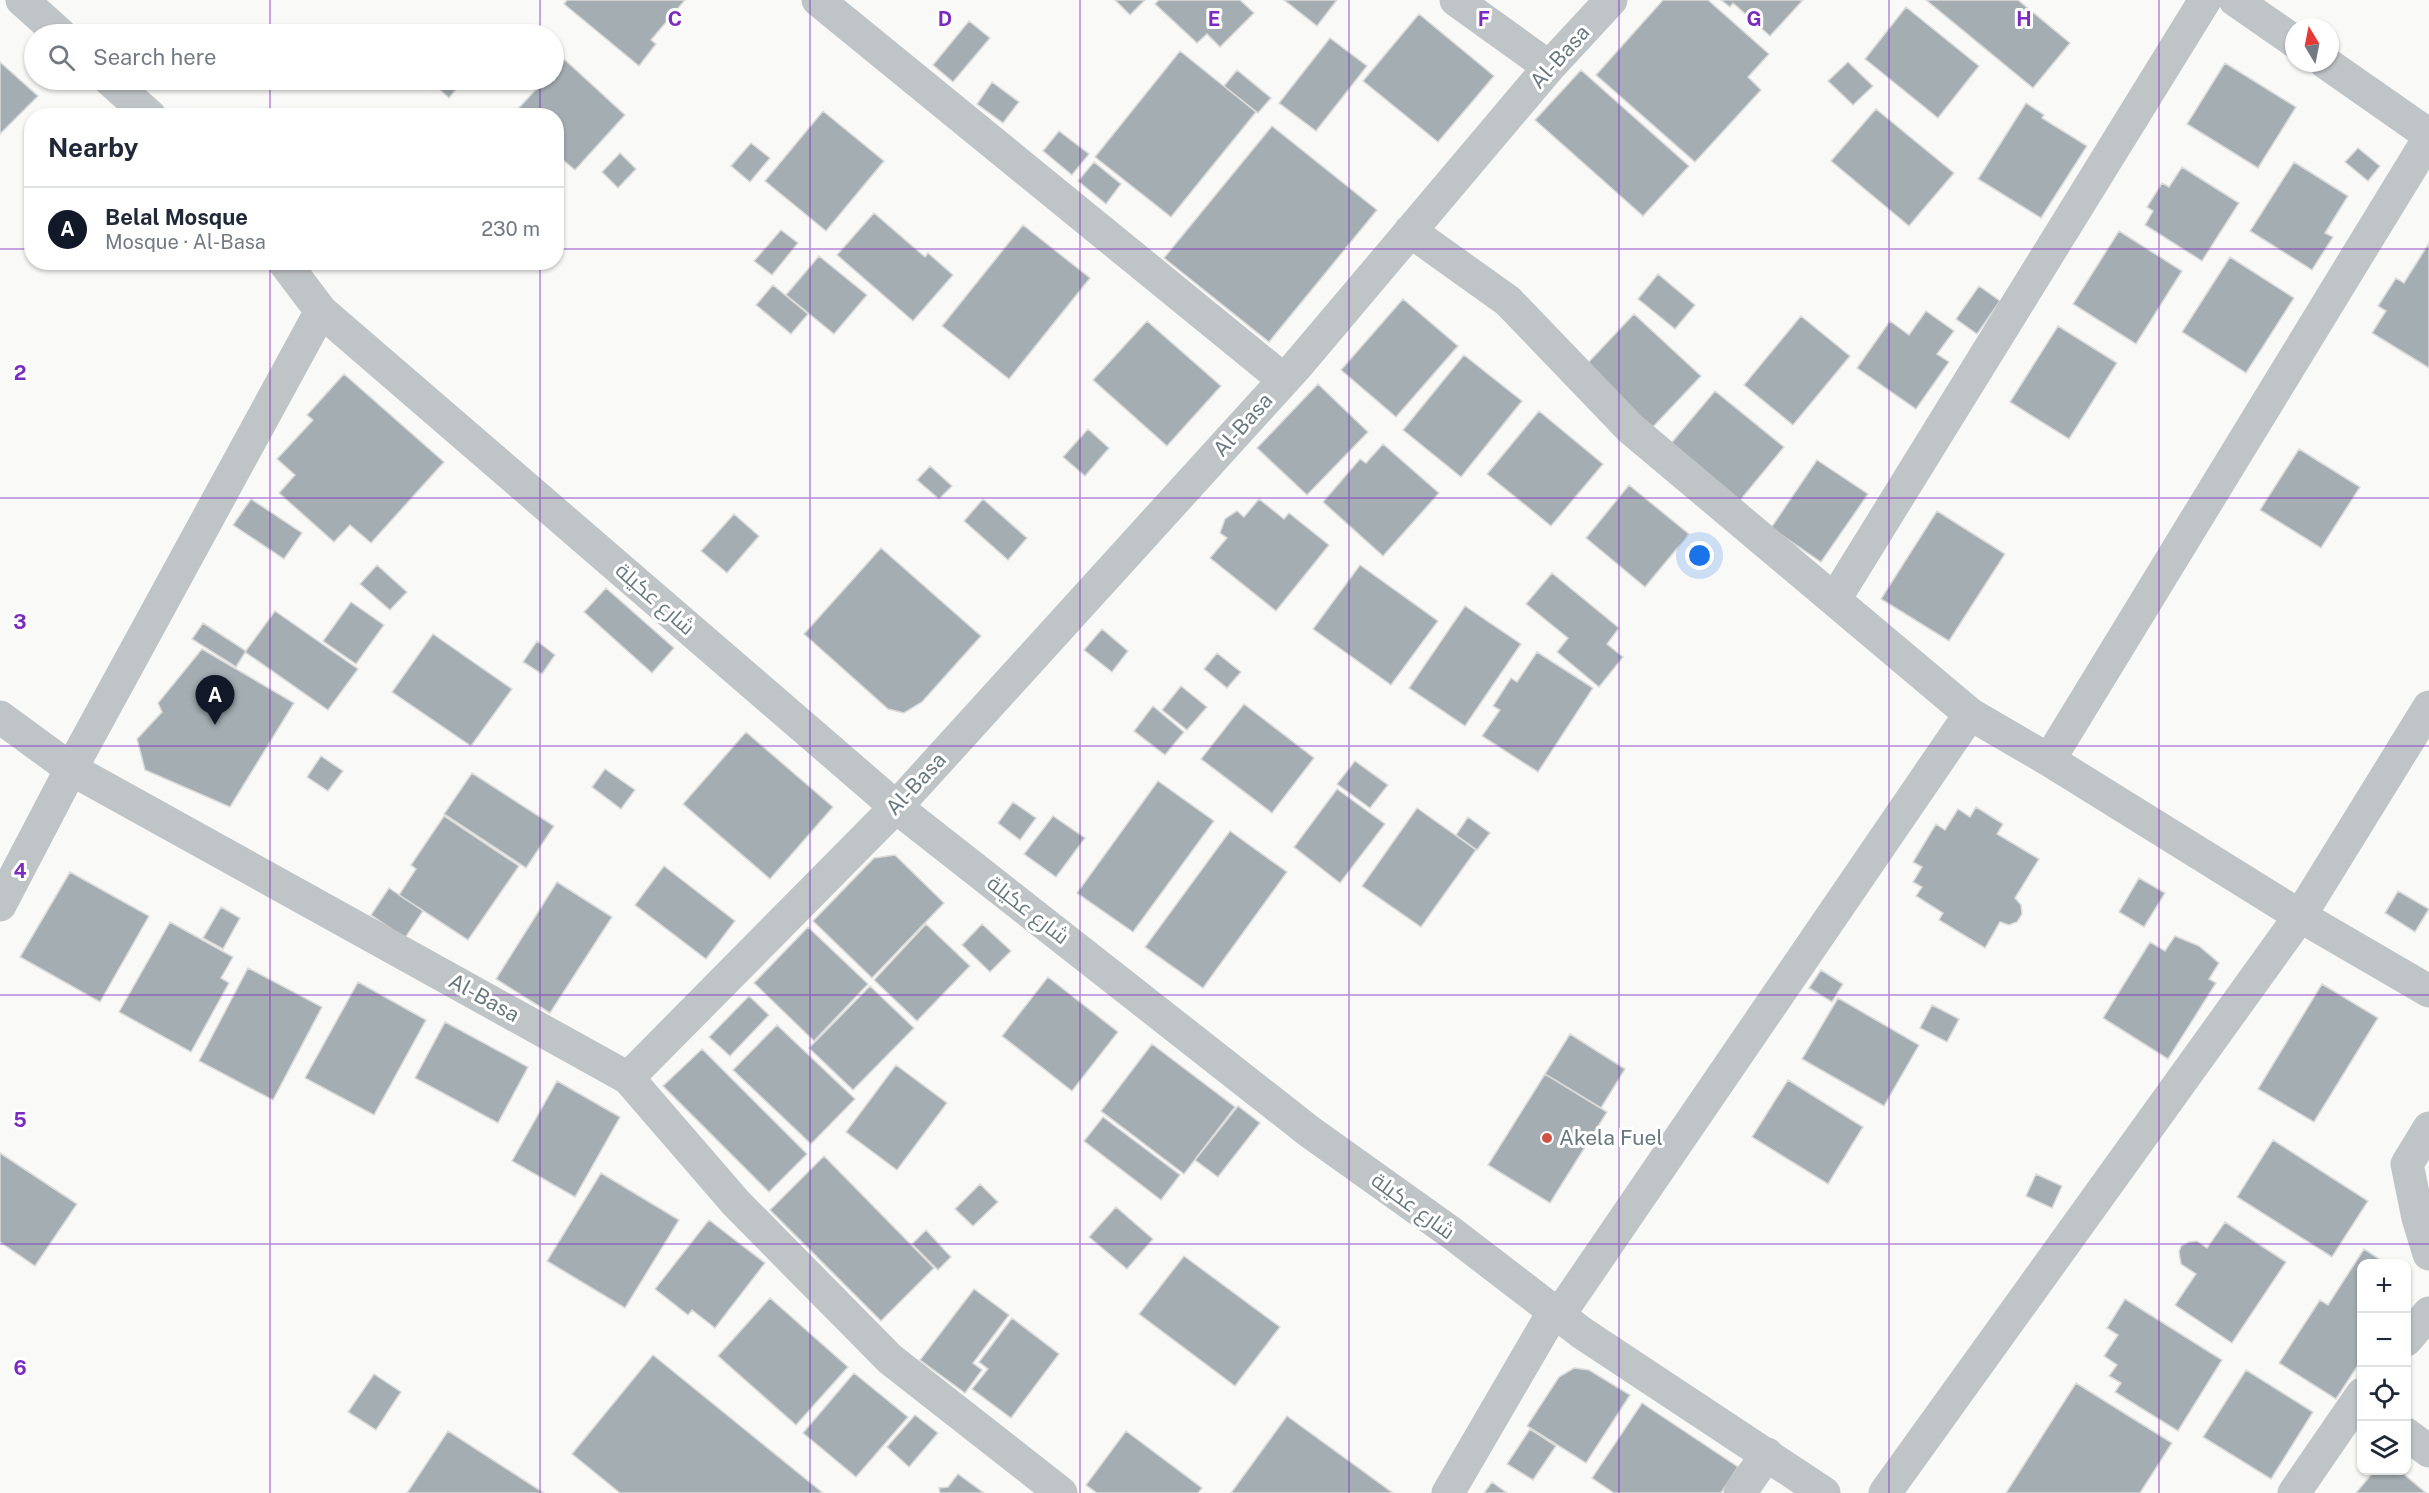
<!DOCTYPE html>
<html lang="en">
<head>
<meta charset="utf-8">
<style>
	:root { --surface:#fff; --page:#f6f6f7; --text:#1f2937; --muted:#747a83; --line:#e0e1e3; --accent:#111827 }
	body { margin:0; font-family:"Public Sans",Cairo,sans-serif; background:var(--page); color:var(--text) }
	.controls { position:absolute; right:18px; bottom:18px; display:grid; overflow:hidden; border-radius:12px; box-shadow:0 2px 4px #0004 }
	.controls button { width:54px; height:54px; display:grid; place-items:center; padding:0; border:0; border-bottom:2px solid var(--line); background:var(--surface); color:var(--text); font:30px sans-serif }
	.compass { position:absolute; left:2285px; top:18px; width:54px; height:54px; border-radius:50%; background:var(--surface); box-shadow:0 2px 4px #0004; rotate:350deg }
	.you { position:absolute; left:1700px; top:556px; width:21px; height:21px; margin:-15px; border:4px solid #fff; border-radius:50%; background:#1a73e8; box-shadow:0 0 0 9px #1a73e833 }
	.badge { display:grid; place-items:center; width:39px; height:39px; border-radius:50%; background:var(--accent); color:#fff; font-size:20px; font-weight:700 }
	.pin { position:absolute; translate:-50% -50px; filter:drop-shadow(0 2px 3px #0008) }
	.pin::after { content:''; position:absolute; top:32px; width:21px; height:18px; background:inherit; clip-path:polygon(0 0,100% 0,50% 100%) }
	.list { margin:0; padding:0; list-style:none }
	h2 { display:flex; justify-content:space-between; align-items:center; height:78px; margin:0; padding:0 24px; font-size:26px }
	h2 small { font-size:20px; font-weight:400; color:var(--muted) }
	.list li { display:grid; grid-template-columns:39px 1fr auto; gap:18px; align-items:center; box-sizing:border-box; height:84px; padding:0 24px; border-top:2px solid var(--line) }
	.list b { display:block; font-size:22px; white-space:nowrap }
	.list p { margin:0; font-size:20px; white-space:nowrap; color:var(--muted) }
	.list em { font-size:20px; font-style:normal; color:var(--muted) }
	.icon { flex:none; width:33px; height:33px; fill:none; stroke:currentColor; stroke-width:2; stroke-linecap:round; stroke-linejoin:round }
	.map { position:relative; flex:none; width:2429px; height:1493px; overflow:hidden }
	.search { position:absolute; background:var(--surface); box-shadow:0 2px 4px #0004; left:24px; top:24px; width:540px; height:66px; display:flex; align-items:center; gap:15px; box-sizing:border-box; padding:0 21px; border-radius:33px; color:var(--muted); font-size:22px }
	.panel { position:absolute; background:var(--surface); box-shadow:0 2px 4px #0004; left:24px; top:108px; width:540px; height:162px; border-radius:24px }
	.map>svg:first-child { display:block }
</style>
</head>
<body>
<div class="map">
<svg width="2429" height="1493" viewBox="0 0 2429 1493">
	<rect width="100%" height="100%" fill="#f9f9f8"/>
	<!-- building -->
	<path fill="#a4aeb2" stroke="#dbdbda" stroke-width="1.5" d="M567,0H685L651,40L656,44L639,66L564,4Z
		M1115,0H1145L1130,15Z
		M1159,0H1240L1254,13L1220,47L1207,34L1197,43L1155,4Z
		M1284,0H1337L1317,26Z
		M1663,0H1708L1769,54L1748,77L1761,90L1695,162L1596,75Z
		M1721,0H1803L1770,36L1733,3L1730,7Z
		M1926,0H2018L2070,43L2033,88Z
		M1906,7L1979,66L1938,118L1865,59Z
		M1419,14L1494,76L1438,142L1363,81Z
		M969,21L990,38L953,82L933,65Z
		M1330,38L1367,66L1316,131L1279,103Z
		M1180,51L1256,112L1171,217L1095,157Z
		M564,59L625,115L575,170L556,154V116L513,114L545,80H554V70Z
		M0,62L38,96L0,134Z
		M1848,62L1873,86L1853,105L1828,81Z
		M2225,63L2296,107L2258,168L2187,124Z
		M1237,70L1271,98L1258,113L1224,86Z
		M1581,70L1689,166L1643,216L1535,120Z
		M429,80H461L463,81L449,98Z
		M992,82L1019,102L1003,123L977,104Z
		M2026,103L2044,115L2042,118L2087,146L2041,218L1978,179Z
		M1876,109L1954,173L1909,226L1831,161Z
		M823,111L884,161L826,231L765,181Z
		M1272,126L1377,210L1269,342L1164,258Z
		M1059,131L1089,154L1072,175L1043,151Z
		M751,143L770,158L750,182L731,166Z
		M2358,148L2380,166L2368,181L2345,162Z
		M620,153L636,169L618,188L602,172Z
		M1094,162L1121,184L1106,204L1078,181Z
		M2294,162L2348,196L2325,233L2333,237L2312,270L2250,231Z
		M2182,167L2239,203L2202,261L2145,225L2153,211L2147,207L2162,183L2169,187Z
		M874,213L925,257L928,253L953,275L913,321L837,255Z
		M1023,225L1090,278L1009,379L942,326Z
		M781,230L798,243L772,275L754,261Z
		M2119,231L2182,271L2136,344L2073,304Z
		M2429,243V368L2372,333L2386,311L2378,306L2396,278L2404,283Z
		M819,256L867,295L834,334L786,295Z
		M2230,257L2294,298L2246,373L2182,332Z
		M1658,274L1695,305L1675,329L1638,299Z
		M773,285L808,314L791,334L756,305Z
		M1979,286L2000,301L1977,334L1956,319Z
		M1403,299L1458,346L1396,417L1341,370Z
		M1926,311L1954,331L1937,354L1949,362L1916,409L1857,368L1890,321L1909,335Z
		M1634,314L1701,376L1651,429L1584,367Z
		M1801,316L1850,356L1793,425L1744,385Z
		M1147,321L1221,386L1167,446L1093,380Z
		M2058,326L2117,363L2069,439L2010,402Z
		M1464,355L1522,401L1461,477L1403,430Z
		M344,374L444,462L371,543L350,525L334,542L279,493L295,475L277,459L313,420L307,415Z
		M1318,384L1368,432L1307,495L1257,448Z
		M1715,391L1784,447L1737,504L1668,447Z
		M1539,411L1603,464L1551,526L1487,474Z
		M1088,429L1109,448L1085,476L1063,457Z
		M1383,444L1439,493L1383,556L1323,502L1360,459L1366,463Z
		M2299,449L2360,487L2321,548L2260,510Z
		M1817,460L1868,494L1821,562L1771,528Z
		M930,466L952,486L939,499L917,480Z
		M1629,485L1689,534L1645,587L1586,538Z
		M251,499L302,533L284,559L233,525Z
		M983,499L1027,538L1008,560L964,521Z
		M1259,499L1284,519L1289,513L1329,545L1276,611L1210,558L1227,538L1220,533L1225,519L1237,511L1244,517Z
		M1937,511L2005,554L1949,641L1881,599Z
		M734,514L759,536L727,573L701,551Z
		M881,548L981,636L922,702L904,713L888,709L804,634Z
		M377,565L407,592L390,610L360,584Z
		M1360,565L1438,621L1391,685L1313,629Z
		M1552,573L1619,628L1607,644L1623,657L1599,687L1557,652L1568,638L1526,604Z
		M606,588L674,648L652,673L584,612Z
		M351,602L384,625L356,664L323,641Z
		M1465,606L1521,644L1465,726L1409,688Z
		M275,611L358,669L328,710L245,652Z
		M203,623L246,651L236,667L192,639Z
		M1102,629L1128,651L1112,672L1084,650Z
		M433,634L512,689L471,746L392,692Z
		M537,641L555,655L542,674L523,662Z
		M202,649L294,703L230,807L145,770L137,739L162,712L158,703Z
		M1537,652L1593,688L1538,772L1482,736L1500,710L1493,706L1511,678L1517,682Z
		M1217,653L1241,672L1227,688L1204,669Z
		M1181,686L1207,707L1187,730L1162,710Z
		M1244,704L1314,758L1272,813L1201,759Z
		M1153,706L1184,732L1165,755L1134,731Z
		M746,732L833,807L770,879L683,804Z
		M321,756L343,771L328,791L307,777Z
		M1355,761L1388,785L1370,808L1337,784Z
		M605,769L635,790L621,809L592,787Z
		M472,773L554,826L526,868L444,814Z
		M1158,781L1214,821L1133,932L1077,893Z
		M1337,789L1385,824L1340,883L1294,847Z
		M1013,802L1036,818L1020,840L998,823Z
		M1976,807L2003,824L1997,834L2039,859L2015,898L2021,905L2022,914L2017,922L2009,925L2000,922L1985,948L1939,920L1943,913L1916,896L1922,887L1913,882L1922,867L1913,862L1936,824L1945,830L1958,809L1970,817Z
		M1417,808L1476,850L1421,927L1362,886Z
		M444,816L519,866L468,940L399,895L416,869L411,865Z
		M1053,816L1085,838L1056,877L1024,854Z
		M1468,817L1490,833L1477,850L1456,835Z
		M1230,831L1287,872L1203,988L1145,947Z
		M895,855L944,903L872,978L813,921L874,858Z
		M664,866L735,921L706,959L635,905Z
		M70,872L149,916L100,1002L20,957Z
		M2139,878L2165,893L2144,927L2119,912Z
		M557,882L612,917L550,1013L496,979Z
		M389,888L423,911L405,938L371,915Z
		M2398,891L2429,909L2415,932L2385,913Z
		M221,907L240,918L223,949L203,938Z
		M170,922L233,957L221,978L229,983L191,1052L119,1012Z
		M926,924L970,966L917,1021L874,980Z
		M982,924L1011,951L990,972L962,945Z
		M808,927L868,984L814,1041L754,983Z
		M2175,936L2199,946L2219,963L2209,979L2216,983L2168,1059L2103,1018L2150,942L2165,951Z
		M248,968L322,1007L273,1100L199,1061Z
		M1821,970L1843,984L1832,1002L1809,988Z
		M1048,977L1118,1032L1072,1091L1002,1036Z
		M358,982L426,1020L374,1115L305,1078Z
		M2322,984L2378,1018L2314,1122L2258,1089Z
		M870,986L914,1028L853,1090L809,1048Z
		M749,996L769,1015L730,1056L709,1037Z
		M1838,998L1919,1045L1884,1106L1802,1059Z
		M1932,1005L1959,1019L1947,1042L1920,1028Z
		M445,1022L528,1067L498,1123L415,1078Z
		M777,1025L855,1099L811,1144L733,1070Z
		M1570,1034L1625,1069L1601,1108L1545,1074Z
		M1152,1044L1235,1107L1184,1174L1101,1111Z
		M702,1049L807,1154L769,1192L663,1086Z
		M896,1065L947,1103L897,1170L846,1132Z
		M1545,1074L1607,1112L1550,1203L1488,1165Z
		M1788,1080L1863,1127L1828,1184L1752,1137Z
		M557,1081L620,1117L575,1197L512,1161Z
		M1238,1106L1260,1123L1218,1177L1195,1160Z
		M1103,1117L1180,1175L1161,1200L1084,1141Z
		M2273,1140L2368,1201L2332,1257L2237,1197Z
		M0,1153L77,1204L35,1266L0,1242Z
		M824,1156L934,1268L881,1321L770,1210Z
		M601,1173L679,1220L625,1308L547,1261Z
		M2036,1174L2062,1186L2052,1208L2026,1196Z
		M980,1184L998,1202L973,1226L955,1209Z
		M1116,1207L1153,1239L1127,1269L1089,1237Z
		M709,1220L765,1263L715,1328L692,1310L688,1315L655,1289Z
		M2225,1222L2286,1262L2232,1343L2175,1305L2196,1274L2181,1264L2179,1252L2181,1246L2189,1242L2197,1241L2207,1248Z
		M926,1230L951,1257L938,1270L912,1244Z
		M2364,1249L2387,1264H2362V1359L2336,1399L2279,1363L2320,1300L2328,1305Z
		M1184,1256L1280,1327L1235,1386L1139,1314Z
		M974,1289L1009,1315L973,1363L982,1370L965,1393L920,1360Z
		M770,1298L848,1367L796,1425L718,1356Z
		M2125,1299L2222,1360L2178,1431L2115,1392L2121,1383L2109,1376L2117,1365L2104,1356L2118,1335L2107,1328Z
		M1012,1318L1059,1354L1011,1418L972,1389L988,1369L979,1362Z
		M653,1355L823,1493H620L572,1454Z
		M1574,1368L1589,1370L1630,1395L1586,1463L1527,1426L1559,1377Z
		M2246,1370L2313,1412L2271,1479L2203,1437Z
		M854,1373L908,1417L856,1477L803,1433Z
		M374,1374L401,1392L376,1430L348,1412Z
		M2076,1383L2172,1443L2140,1493H2006Z
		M1642,1403L1738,1467L1721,1493H1614L1592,1478Z
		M915,1415L938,1433L909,1467L887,1447Z
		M1287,1416L1393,1493H1231Z
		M1530,1429L1556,1446L1533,1480L1507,1464Z
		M448,1431L544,1493H407Z
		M1126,1431L1202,1488L1198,1493H1097L1086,1485Z
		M2375,1470H2399L2426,1493H2356Z
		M958,1474L984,1493H940L939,1488L948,1487Z
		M1492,1482L1507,1493H1484Z"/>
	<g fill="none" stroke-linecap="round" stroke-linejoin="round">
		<!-- minor -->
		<path stroke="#bfc4c6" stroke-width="33" d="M22,0L60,34
			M818,0L1284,380
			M1456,0L1549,67
			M2235,0L2294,41
			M2326,63L2429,135
			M110,80L150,116
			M1410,231L1508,301L1630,428L1970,714L2049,760L2300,916L2429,991
			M284,262L321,311L896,807L1310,1132L1453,1234L1582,1333L1824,1493
			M1835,599L2205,0
			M0,717L71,769L628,1078L896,807L1295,368L1549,67L1611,0
			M2049,760L2429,138
			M0,905L71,769L321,311
			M628,1078L736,1203L890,1359L1061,1493
			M2429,1128L2407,1164L2418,1218L2429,1254
			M1559,1315L1970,714
			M2406,1340L2429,1313
			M2406,1434L2429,1451
			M1448,1493L1554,1311
			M1740,1493L1767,1454
			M1885,1493L2300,916L2429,707
			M2294,1493L2362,1394"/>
	</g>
	<!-- grid -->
	<path fill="none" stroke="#7b2cbf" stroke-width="1.5" stroke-opacity="0.55" d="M270,0V34M540,0V34M810,0V1493M1080,0V1493M1349,0V1493M1619,0V1493M1889,0V1493M2159,0V1493M270,80V116M540,80V116M0,249H32M556,249H2429M270,262V1493M540,262V1493M0,498H2429M0,746H2429M0,995H2429M0,1244H2429"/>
	<!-- markers -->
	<circle fill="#ce5343" stroke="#fff" stroke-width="2" cx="1547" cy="1138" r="6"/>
	<g text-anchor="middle" stroke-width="6" stroke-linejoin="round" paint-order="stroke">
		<!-- street labels -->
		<g font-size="21" fill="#67787f" stroke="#fff">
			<text transform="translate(1560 57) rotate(-48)" y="7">Al-Basa</text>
			<text transform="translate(1243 425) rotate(-48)" y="7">Al-Basa</text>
			<text transform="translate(655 599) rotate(41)" y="7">شارع عكيلة</text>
			<text transform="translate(916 784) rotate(-47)" y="7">Al-Basa</text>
			<text transform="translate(1028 910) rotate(38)" y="7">شارع عكيلة</text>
			<text transform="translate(484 998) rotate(29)" y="7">Al-Basa</text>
			<text transform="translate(1413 1206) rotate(36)" y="7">شارع عكيلة</text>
		</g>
		<!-- poi labels -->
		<g font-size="21" fill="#67787f" stroke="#fff" text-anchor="start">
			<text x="1559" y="1145">Akela Fuel</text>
		</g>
	</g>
	<g font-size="20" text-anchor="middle" font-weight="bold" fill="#7b2cbf" stroke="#fff" stroke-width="6" stroke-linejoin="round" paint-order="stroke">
		<text x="675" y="26">C</text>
		<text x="945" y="26">D</text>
		<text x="1214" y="26">E</text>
		<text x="1484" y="26">F</text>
		<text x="1754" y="26">G</text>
		<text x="2024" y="26">H</text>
		<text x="20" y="380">2</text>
		<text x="20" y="629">3</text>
		<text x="20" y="878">4</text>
		<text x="20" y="1127">5</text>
		<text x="20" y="1375">6</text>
	</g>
</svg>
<div class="controls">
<button>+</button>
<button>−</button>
<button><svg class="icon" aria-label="locate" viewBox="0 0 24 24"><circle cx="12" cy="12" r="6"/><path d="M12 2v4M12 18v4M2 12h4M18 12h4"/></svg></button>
<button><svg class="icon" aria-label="layers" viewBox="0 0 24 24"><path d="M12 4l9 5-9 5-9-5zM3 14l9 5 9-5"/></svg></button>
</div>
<svg class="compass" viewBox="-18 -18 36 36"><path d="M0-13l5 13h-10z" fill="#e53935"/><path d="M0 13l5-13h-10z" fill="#747a83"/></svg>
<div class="you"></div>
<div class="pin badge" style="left:215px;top:725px">A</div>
<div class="search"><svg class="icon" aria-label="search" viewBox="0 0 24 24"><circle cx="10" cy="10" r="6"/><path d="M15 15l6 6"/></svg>Search here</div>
<section class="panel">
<h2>Nearby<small></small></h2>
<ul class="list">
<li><span class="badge">A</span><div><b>Belal Mosque</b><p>Mosque · Al-Basa</p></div><em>230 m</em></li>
</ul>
</section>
</div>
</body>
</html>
